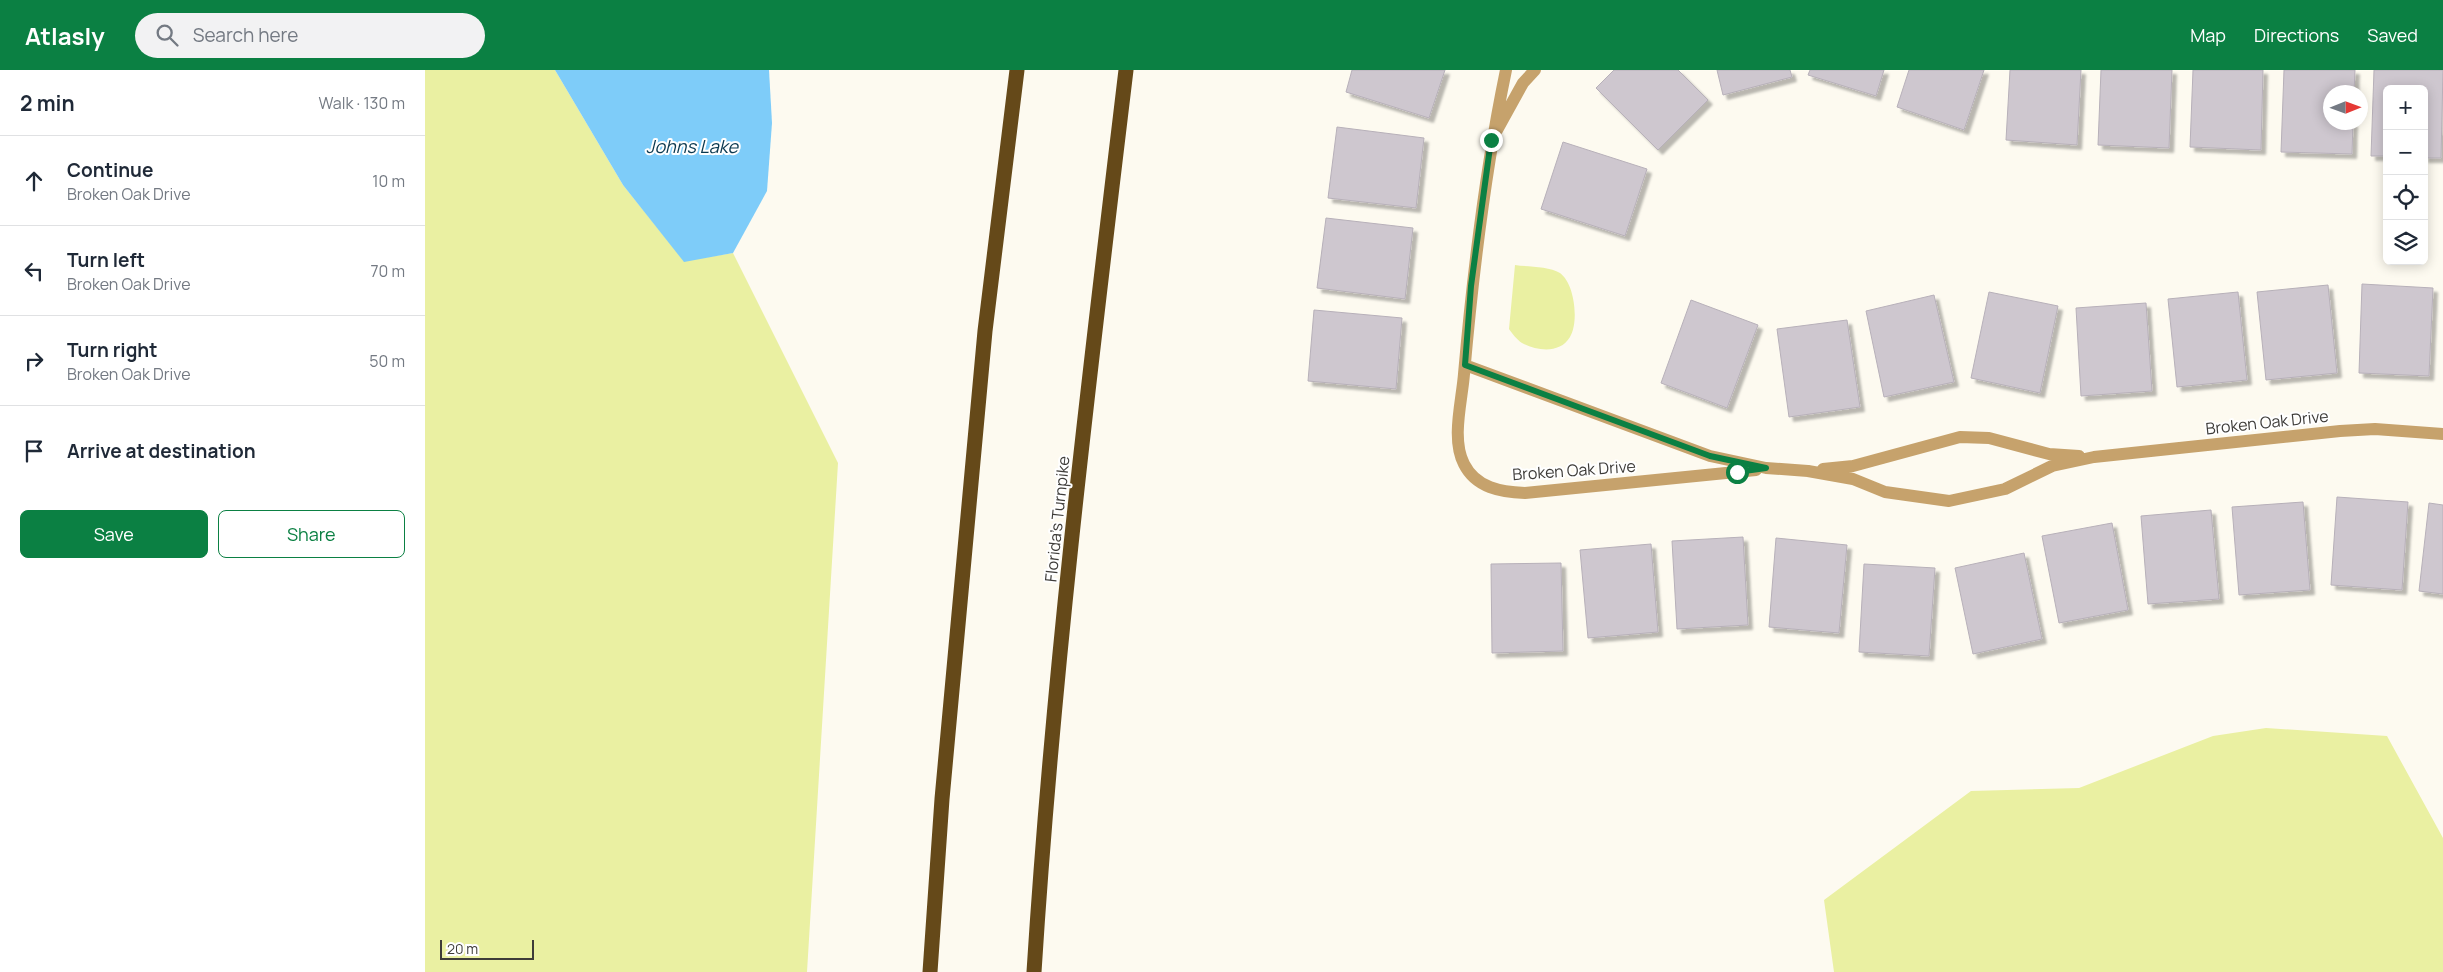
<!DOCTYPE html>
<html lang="en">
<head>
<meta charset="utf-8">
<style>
	:root { --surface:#fff; --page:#f2f2f3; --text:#1f2937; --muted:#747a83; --line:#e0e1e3; --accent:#0b8043 }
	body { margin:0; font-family:Manrope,sans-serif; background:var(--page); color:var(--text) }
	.controls { position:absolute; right:15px; top:15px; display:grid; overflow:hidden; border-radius:8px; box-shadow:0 2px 12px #0003 }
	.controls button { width:45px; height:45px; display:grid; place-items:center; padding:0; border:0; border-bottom:1px solid var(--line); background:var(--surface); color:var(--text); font:25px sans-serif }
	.compass { position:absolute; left:1898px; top:15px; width:45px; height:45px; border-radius:50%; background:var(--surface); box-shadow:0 2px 12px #0003; rotate:89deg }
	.scale { position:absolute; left:15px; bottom:12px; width:94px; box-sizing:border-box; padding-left:5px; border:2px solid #3e3c39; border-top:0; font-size:14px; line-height:18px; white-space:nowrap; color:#3e3c39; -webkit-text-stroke:4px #fff; paint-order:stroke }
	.stop { position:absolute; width:15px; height:15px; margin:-11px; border:4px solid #0b8043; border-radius:50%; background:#fff }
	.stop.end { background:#0b8043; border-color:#fff; box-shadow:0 1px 5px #0008 }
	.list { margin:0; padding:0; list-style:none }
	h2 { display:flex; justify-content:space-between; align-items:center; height:65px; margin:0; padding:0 20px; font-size:21px }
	h2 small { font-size:16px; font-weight:400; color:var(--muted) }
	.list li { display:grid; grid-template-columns:32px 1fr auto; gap:15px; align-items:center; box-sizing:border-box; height:90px; padding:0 20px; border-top:1px solid var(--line) }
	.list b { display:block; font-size:19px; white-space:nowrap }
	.list p { margin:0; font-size:16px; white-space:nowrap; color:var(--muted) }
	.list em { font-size:16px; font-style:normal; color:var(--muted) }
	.actions { display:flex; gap:10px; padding:15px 20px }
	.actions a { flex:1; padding:11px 0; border:1px solid var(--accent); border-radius:8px; text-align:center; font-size:18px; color:var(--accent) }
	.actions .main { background:var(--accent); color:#fff }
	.icon { flex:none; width:28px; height:28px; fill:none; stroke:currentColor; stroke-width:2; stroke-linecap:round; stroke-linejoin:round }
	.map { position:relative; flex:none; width:2018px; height:902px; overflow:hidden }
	header { display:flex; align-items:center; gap:30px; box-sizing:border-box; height:70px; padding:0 25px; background:var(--accent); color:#fff }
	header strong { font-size:24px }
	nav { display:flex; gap:28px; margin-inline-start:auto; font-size:18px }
	.search { width:350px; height:45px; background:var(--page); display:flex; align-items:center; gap:12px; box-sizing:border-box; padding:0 18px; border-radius:28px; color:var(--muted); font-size:19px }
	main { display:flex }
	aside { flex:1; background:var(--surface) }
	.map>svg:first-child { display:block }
</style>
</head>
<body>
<header>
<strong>Atlasly</strong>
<div class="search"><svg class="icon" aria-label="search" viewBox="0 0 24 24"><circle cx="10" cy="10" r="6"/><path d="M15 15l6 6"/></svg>Search here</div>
<nav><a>Map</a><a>Directions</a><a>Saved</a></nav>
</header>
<main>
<aside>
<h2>2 min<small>Walk · 130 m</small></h2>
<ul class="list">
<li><svg class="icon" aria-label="ahead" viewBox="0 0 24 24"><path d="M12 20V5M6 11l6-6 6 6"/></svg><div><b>Continue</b><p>Broken Oak Drive</p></div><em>10 m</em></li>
<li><svg class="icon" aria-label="left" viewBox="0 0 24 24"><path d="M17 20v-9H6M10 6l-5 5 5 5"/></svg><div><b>Turn left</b><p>Broken Oak Drive</p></div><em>70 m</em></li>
<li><svg class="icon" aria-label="right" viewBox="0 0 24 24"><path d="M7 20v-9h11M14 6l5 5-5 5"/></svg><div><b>Turn right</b><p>Broken Oak Drive</p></div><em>50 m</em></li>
<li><svg class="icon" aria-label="arrive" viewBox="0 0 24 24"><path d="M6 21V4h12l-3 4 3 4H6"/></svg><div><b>Arrive at destination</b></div></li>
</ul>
<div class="actions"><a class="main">Save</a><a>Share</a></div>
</aside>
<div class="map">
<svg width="2018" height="902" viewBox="0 0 2018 902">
	<defs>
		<filter id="shadow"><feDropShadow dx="4.5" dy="4.5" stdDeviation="1" flood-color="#0004"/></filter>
	</defs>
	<rect width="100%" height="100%" fill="#fdfaf0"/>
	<!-- green -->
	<path fill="#eaf0a2" d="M0,0H130L198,115L259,191L308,183L413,393L382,902H0Z
		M1090,195C1103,197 1124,196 1135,203C1150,214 1154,252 1145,267C1135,284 1112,281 1097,273C1092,270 1087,263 1084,259Z
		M1841,658L1962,666L2018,768V902H1409L1399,830L1546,721L1654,718L1788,666Z"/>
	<!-- water -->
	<path fill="#7eccf9" d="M130,0H344L347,53L342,121L308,183L259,192L198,115Z"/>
	<!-- building -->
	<path fill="#cec7cf" stroke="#b7b0b9" filter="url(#shadow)" d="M927,0H1020L1004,48L921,22Z
		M1189,0H1253L1283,30L1233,80L1171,18Z
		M1292,0H1365L1367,7L1298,25Z
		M1385,0H1459L1451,26L1383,5Z
		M1484,0H1559L1539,60L1472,37Z
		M1585,0H1656L1652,75L1581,70Z
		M1676,0H1747L1744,78L1673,75Z
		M1768,0H1838L1836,80L1765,77Z
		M1859,0H1930L1929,22H1906V52H1928L1927,84L1856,82Z
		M1949,0H2018L2016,88H1999V19H1962V86H1946Z
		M912,57L999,68L991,138L903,128Z
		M1138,72L1222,99L1200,166L1116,139Z
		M901,148L988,158L980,229L892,218Z
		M1937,214L2008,218L2004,306L1934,303Z
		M1903,215L1912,303L1841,310L1832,222Z
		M1564,222L1633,236L1615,323L1546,308Z
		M1813,222L1822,310L1752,317L1743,229Z
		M1509,225L1529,312L1459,327L1441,241Z
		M1266,230L1333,255L1302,338L1236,313Z
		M1721,233L1727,321L1656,326L1651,238Z
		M889,240L977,248L971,319L883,311Z
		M1422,250L1435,337L1364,347L1352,259Z
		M1912,427L1983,432L1977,520L1906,515Z
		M1878,432L1885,520L1814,525L1807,437Z
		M2004,433L2018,435V524L1994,521Z
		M1786,440L1794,529L1723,534L1716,446Z
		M1687,453L1703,540L1634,553L1617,466Z
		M1318,467L1323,555L1252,559L1247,471Z
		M1351,468L1422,475L1414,563L1344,557Z
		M1226,474L1233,562L1163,568L1155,480Z
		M1599,483L1617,569L1548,584L1530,498Z
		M1136,493L1138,581L1067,583L1066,494Z
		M1439,494L1510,498L1504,586L1434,582Z"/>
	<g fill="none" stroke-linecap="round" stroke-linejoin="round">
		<!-- minor -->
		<path stroke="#c6a26c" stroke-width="12" d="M1081,0C1060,101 1048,201 1039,304C1037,331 1026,369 1039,394C1051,418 1076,422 1100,423L1331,400
			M1072,60L1098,13L1110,0
			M1040,295L1285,386L1341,398L1383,401L1428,409L1460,422L1524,431L1580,419L1627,396L1669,387L1915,361L1950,359L2018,364
			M1398,399L1428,396L1535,367L1564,368L1624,384L1654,386"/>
		<!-- highway -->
		<path stroke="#654919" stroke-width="15" d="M505,902L517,729L560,261L592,0
			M609,902C628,600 665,300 701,0"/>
	</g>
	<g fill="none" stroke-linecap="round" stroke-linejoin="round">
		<!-- route -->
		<path stroke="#0b8043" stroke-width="6" d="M1066,70L1046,216L1040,295L1285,386L1341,398L1312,402"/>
	</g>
	<g text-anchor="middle" stroke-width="4" stroke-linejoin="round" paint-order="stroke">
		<!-- street labels -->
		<g font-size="16" fill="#3e3c39" stroke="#fff">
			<text transform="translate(1842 352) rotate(-6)" y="6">Broken Oak Drive</text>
			<text transform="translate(1149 400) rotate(-4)" y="6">Broken Oak Drive</text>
			<text transform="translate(632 449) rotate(-84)" y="6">Florida's Turnpike</text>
		</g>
		<!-- water labels -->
		<g font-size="18" font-style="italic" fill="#0a384f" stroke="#fff">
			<text x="267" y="83">Johns Lake</text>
		</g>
	</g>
</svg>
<div class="controls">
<button>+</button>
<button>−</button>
<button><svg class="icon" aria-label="locate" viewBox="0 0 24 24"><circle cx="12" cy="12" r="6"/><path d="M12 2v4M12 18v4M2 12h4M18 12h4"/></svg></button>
<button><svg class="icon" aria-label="layers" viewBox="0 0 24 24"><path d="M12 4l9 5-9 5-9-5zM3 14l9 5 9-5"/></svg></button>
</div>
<svg class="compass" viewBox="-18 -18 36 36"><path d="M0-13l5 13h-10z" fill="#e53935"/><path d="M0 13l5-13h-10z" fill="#747a83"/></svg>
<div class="scale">20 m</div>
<div class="stop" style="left:1312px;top:402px"></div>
<div class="stop end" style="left:1066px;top:70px"></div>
</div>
</main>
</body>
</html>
